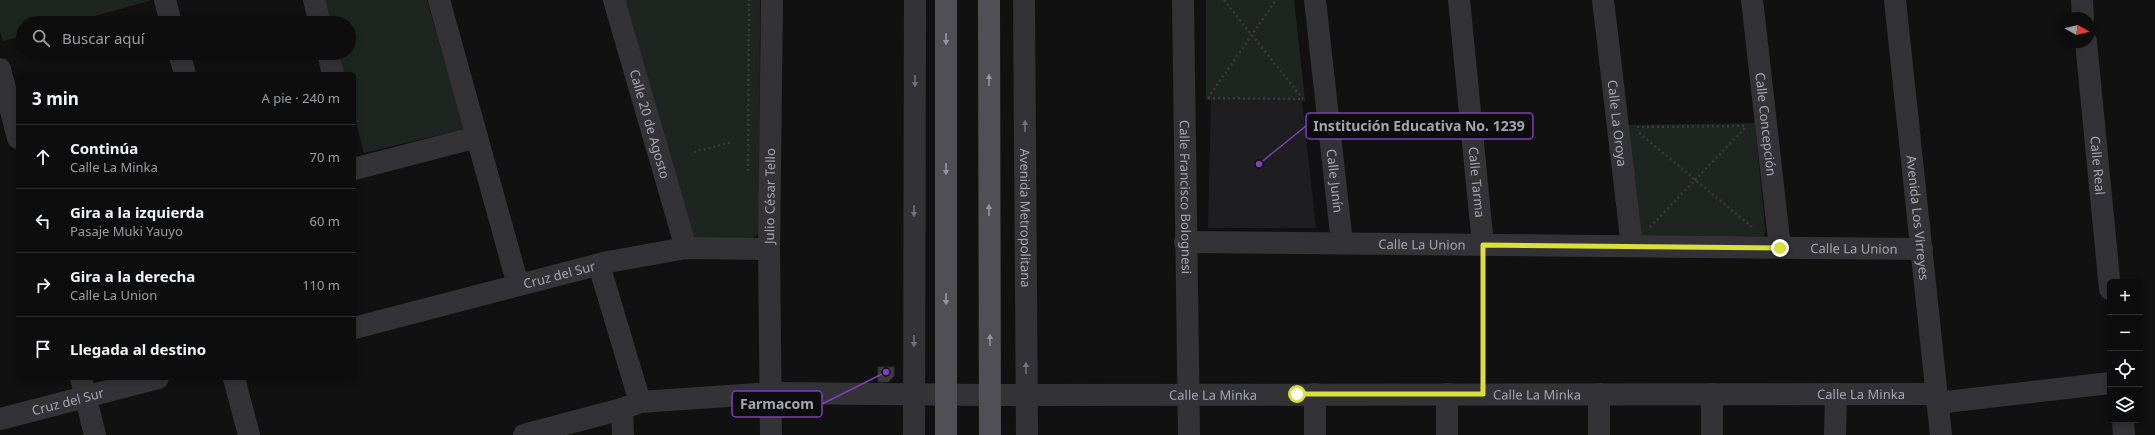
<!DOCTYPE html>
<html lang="es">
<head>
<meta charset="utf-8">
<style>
	:root { --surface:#0e0d0e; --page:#171617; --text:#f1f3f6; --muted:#9b9c9e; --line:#2e2d2e }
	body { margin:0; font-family:"Noto Sans",sans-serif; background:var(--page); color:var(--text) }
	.controls { position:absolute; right:12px; bottom:12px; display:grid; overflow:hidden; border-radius:6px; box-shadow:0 2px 6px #0003 }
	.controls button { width:36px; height:36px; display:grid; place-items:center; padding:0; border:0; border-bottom:1px solid var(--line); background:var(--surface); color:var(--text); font:20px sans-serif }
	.compass { position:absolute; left:2059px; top:12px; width:36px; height:36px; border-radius:50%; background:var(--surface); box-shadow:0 2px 6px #0003; rotate:98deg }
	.stop { position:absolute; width:12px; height:12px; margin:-9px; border:3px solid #dadf3c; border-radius:50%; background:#fff }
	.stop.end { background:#dadf3c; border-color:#fff; box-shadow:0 1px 4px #0008 }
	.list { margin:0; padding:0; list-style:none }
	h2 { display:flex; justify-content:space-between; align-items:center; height:52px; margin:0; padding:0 16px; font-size:17px }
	h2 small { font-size:13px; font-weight:400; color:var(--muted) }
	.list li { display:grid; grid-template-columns:26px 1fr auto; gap:12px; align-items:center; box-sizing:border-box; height:64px; padding:0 16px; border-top:1px solid var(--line) }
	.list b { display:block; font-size:15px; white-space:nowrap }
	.list p { margin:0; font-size:13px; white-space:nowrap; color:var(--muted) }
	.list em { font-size:13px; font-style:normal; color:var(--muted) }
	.icon { flex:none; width:22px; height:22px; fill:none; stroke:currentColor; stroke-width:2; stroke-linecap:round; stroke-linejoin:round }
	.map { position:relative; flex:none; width:2155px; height:435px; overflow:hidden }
	.search { position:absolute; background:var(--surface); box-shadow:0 2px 6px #0003; left:16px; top:16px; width:340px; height:44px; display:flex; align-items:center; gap:10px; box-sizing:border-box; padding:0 14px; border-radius:22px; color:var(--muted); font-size:15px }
	.panel { position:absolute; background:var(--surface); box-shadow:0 2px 6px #0003; left:16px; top:72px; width:340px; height:308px; border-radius:6px }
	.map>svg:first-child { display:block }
</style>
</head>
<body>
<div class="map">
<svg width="2155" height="435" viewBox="0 0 2155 435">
	<rect width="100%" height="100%" fill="#121112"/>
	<!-- built -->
	<path fill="#1e1d1f" d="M1211,100L1302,101L1316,228H1208Z"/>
	<!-- green -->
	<path fill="#1e2521" d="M0,0H149V1L70,23H23V36L3,41L0,31Z
		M325,0H427L464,129L364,153L354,114V74H344L338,53H349V23H331Z
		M619,0H760L759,233L750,240L695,241Z
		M1206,0H1294L1305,101L1206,100Z
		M1755,123L1765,228L1764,236L1646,240L1638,235L1627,125Z"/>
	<!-- building -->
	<path fill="#3c3b3f" stroke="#2c2b2e" d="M878,367H894V376L888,382H878Z"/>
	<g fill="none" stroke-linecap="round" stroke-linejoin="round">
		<!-- path -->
		<path stroke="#39393e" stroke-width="2.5" stroke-dasharray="2 3" stroke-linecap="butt" d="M1224,0L1303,99
			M1208,98L1276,0
			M1208,98L1303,99
			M1637,127L1746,126
			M1639,133L1752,227
			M694,152L732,142
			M748,171L749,0
			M1650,227L1746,127
			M1483,376V263"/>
		<!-- minor -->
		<g stroke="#333237" stroke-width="22">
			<path d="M165,0L171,23"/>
			<path d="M314,0L320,23"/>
			<path d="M439,0L518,285"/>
			<path id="s1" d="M614,0L686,248"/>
			<path id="s2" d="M1024,0L1027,435"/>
			<path id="s3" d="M1183,0L1189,435"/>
			<path id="s4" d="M1315,0L1342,243"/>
			<path id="s5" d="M1459,0L1483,245"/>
			<path id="s6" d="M1603,0L1632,246"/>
			<path id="s7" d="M1752,0L1780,248"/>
			<path id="s8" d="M1895,0L1941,435"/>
			<path d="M2082,0L2083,18"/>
			<path id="s9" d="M2086,42L2110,289"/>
			<path d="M179,53L185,74"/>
			<path d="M328,53L333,74"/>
			<path d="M0,69L18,138"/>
			<path d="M354,169L477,137"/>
			<path id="s10" d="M1185,242L1922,249"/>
			<path d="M599,265L640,402"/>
			<path id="s11" d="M354,328L608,262L686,248L769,249"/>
			<path d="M81,378L95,435"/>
			<path d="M234,378L249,435"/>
			<path d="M1599,394V435"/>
			<path d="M1712,394V435"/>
			<path d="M1937,403L2110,383"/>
			<path d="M622,409L623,435"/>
			<path id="s12" d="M0,419L158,378"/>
			<path d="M2123,420L2124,435"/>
			<path id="s13" d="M524,435L622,409L640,402L771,393L990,395L1936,394"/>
			<path id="s14" d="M771,435L769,249L772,0"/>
			<path d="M914,435L915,0"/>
			<path d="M1315,435V394"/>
			<path d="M1447,435V394"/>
			<path d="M1835,435L1836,394"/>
		</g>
		<!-- major -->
		<path stroke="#504f56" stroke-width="22" d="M946,0V435
			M989,0L990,435"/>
	</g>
	<!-- one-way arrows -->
	<defs><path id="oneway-solid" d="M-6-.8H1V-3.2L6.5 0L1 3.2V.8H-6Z"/></defs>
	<g fill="#9493a0">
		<use href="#oneway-solid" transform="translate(946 39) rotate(90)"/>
		<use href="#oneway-solid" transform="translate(989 80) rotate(-90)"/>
		<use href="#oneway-solid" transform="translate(946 169) rotate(90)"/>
		<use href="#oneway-solid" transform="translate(989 210) rotate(-90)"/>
		<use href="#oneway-solid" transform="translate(946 299) rotate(90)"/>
		<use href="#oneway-solid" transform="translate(990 340) rotate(-90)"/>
	</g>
	<g fill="#72717b">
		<use href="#oneway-solid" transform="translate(915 81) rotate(90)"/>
		<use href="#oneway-solid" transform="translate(1025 126) rotate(-90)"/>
		<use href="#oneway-solid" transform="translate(914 211) rotate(90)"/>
		<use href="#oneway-solid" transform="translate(914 341) rotate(90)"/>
		<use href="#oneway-solid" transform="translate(1026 368) rotate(-90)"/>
	</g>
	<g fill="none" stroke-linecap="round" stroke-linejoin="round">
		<!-- route -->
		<path stroke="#dadf3c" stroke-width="5" d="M1297,394H1483V245L1780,248"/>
	</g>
	<g text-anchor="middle" stroke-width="4" stroke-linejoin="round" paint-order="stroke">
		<!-- street labels -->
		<g font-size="13" fill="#a5a4b2" stroke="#0d0c0d">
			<text dy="5" stroke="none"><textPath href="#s6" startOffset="124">Calle La Oroya</textPath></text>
			<text dy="5" stroke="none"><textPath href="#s1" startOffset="129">Calle 20 de Agosto</textPath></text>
			<text dy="5" stroke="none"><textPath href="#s7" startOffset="125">Calle Concepción</textPath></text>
			<text dy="5" stroke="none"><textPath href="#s9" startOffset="124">Calle Real</textPath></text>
			<text dy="5" stroke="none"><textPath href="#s4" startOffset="182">Calle Junín</textPath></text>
			<text dy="5" stroke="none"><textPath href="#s5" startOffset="183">Calle Tarma</textPath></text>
			<text dy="5" stroke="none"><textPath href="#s14" startOffset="239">Julio César Tello</textPath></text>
			<text dy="5" stroke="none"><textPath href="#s3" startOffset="197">Calle Francisco Bolognesi</textPath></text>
			<text dy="5" stroke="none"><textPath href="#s8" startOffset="219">Avenida Los Virreyes</textPath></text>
			<text dy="5" stroke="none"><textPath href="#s2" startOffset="218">Avenida Metropolitana</textPath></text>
			<text dy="5" stroke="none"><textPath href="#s10" startOffset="237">Calle La Union</textPath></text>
			<text dy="5" stroke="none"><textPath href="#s10" startOffset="669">Calle La Union</textPath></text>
			<text dy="5" stroke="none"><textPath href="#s11" startOffset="212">Cruz del Sur</textPath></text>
			<text dy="5" stroke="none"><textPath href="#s13" startOffset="694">Calle La Minka</textPath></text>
			<text dy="5" stroke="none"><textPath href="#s13" startOffset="1018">Calle La Minka</textPath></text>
			<text dy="5" stroke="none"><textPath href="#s13" startOffset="1342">Calle La Minka</textPath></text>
			<text dy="5" stroke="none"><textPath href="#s12" startOffset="70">Cruz del Sur</textPath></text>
		</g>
	</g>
	<!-- callouts -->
	<path fill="none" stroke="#813ebd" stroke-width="1.5" d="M1259 164L1306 126M886 372L822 404"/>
	<g fill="#813ebd" stroke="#0d0c0d" stroke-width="1.5">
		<circle cx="1259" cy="164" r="4"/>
		<circle cx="886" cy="372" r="4"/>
	</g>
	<g fill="#0d0c0d" stroke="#813ebd" stroke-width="1.5">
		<rect x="1306" y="113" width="227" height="26" rx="4"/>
		<rect x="732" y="391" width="90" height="26" rx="4"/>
	</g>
	<g font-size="14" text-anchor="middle" font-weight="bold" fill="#a5a4b2">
		<text x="1419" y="131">Institución Educativa No. 1239</text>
		<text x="777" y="409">Farmacom</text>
	</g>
</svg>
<div class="controls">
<button>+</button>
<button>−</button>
<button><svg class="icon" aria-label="locate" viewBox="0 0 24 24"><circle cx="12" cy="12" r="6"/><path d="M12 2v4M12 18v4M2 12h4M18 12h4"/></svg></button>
<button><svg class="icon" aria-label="layers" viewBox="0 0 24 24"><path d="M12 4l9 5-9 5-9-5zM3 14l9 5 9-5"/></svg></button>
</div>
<svg class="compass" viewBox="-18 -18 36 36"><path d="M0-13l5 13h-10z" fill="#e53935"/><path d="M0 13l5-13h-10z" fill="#9b9c9e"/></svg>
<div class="stop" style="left:1297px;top:394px"></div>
<div class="stop end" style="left:1780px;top:248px"></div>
<div class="search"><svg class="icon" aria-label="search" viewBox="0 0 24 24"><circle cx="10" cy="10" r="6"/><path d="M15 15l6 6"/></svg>Buscar aquí</div>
<section class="panel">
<h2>3 min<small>A pie · 240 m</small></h2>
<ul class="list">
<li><svg class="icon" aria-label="ahead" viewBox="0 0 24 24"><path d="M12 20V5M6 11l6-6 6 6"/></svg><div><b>Continúa</b><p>Calle La Minka</p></div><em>70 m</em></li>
<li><svg class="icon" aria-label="left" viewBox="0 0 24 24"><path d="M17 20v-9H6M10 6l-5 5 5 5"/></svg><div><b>Gira a la izquierda</b><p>Pasaje Muki Yauyo</p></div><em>60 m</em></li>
<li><svg class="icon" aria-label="right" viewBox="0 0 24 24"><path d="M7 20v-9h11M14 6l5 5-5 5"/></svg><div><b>Gira a la derecha</b><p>Calle La Union</p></div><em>110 m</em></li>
<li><svg class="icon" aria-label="arrive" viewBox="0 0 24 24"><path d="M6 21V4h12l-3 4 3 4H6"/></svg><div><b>Llegada al destino</b></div></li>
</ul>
</section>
</div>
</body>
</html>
